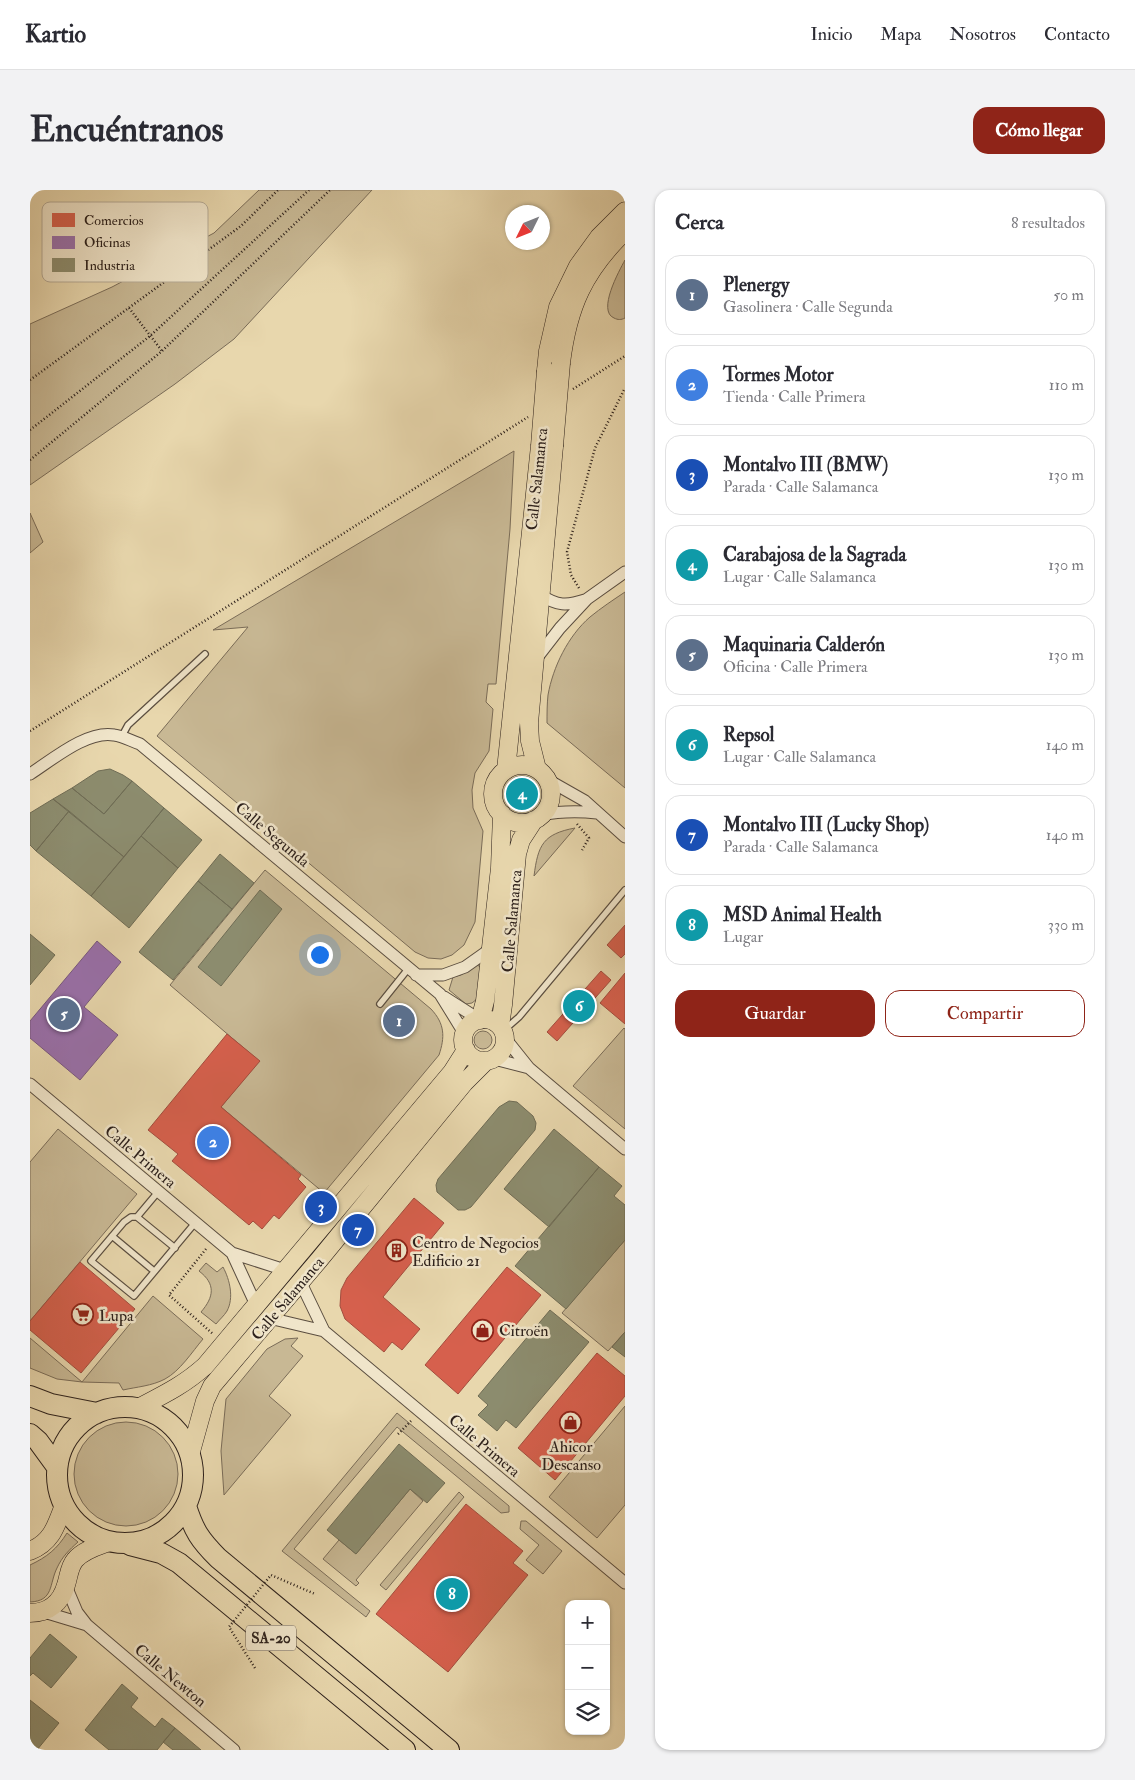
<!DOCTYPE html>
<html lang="es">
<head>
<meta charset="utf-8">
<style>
	:root { --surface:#fff; --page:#f2f2f3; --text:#2b2b33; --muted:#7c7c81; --line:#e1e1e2; --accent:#8f2418 }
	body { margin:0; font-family:"IM FELL Double Pica",serif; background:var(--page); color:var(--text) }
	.controls { position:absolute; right:15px; bottom:15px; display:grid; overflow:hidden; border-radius:10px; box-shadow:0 1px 4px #0004 }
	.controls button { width:45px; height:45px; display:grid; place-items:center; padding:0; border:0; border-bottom:1px solid var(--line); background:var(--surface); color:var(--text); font:25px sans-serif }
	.compass { position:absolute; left:475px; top:15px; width:45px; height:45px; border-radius:50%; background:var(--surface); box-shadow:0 1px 4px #0004; rotate:227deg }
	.you { position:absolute; left:289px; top:764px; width:18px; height:18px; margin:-12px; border:4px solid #fff; border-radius:50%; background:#1a73e8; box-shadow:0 0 0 8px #1a73e833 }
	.badge { display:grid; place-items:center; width:32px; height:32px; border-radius:50%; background:var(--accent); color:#fff; font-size:16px; font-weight:700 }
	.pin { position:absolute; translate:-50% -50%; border:2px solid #fff; box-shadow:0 1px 5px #0006 }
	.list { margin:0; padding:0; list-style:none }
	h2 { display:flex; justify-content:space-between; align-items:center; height:65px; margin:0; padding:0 20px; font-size:21px }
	h2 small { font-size:16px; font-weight:400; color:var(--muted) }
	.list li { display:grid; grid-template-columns:32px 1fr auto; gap:15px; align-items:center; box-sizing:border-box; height:80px; margin:0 10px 10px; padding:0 10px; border:1px solid var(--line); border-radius:15px }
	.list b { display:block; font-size:19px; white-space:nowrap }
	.list p { margin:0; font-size:16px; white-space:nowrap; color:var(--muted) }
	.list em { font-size:16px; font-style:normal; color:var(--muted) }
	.actions { display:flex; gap:10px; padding:15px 20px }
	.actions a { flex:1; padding:11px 0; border:1px solid var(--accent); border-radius:15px; text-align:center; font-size:18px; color:var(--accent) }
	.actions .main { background:var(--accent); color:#fff }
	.icon { flex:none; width:28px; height:28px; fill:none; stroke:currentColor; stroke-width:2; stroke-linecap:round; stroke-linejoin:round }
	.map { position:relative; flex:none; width:595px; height:1560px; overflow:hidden; border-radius:15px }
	header { display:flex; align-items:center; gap:30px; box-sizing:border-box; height:70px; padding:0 25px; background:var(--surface); border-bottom:1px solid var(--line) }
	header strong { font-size:24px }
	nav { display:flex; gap:28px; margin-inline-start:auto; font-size:18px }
	.intro { display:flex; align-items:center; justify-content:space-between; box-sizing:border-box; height:120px; padding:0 30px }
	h1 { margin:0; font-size:35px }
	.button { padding:12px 22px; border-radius:15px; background:var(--accent); color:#fff; font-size:18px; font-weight:700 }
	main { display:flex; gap:30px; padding:0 30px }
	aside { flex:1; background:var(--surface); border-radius:15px; box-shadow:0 1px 4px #0004 }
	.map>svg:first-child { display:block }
</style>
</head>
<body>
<header>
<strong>Kartio</strong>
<nav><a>Inicio</a><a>Mapa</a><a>Nosotros</a><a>Contacto</a></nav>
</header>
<div class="intro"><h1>Encuéntranos</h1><a class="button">Cómo llegar</a></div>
<main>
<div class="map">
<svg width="595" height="1560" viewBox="0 0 595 1560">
	<rect width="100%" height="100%" fill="#e8d7ad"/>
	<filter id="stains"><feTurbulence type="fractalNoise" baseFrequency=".004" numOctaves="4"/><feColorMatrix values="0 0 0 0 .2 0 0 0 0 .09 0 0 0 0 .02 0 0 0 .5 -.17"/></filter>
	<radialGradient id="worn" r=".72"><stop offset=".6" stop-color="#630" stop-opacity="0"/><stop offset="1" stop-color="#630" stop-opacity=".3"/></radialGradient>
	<!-- green -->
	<path fill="#c8b894" stroke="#7a6c58" d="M229,0H342L204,149L145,194L0,295V134L82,97L184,43Z
		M595,70V128C591,130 588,130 584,128C567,121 589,81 595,70Z
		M484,261L480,339L466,494H458L456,512L463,519L459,561L445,583L442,600L443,618L453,641L445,732L434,755L422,765L411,769L398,768L385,762L127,546L218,437L183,440Z
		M0,323L13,352L0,363Z
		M595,402V598L517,533C517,524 517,514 518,505C523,477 538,446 560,427C571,418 583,410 595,402Z
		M475 603a17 17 0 1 1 34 0a17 17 0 1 1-34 0Z
		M545,638L504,686C508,655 513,644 545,638Z
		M235,680L401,819C415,834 415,847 409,865L294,1003L191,917L229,871L140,795Z
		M447,775L451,777L447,809L442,813L436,814L419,800L423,787L431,785Z
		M594,838L595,839V939L543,896Z
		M444 850a9 9 0 1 1 18 0a9 9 0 1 1-18 0Z
		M28,939L107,1004L0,1131V972Z
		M595,1050V1142L578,1161L532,1123Z
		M176,1073L187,1082L193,1077C200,1090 204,1108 197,1121C194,1126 189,1130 186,1134L171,1122C184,1107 186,1094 169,1081Z
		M123,1106L173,1149C162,1162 150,1181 135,1189C122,1196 106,1197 93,1200L89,1193L52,1192L27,1189L0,1178V1148L52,1192Z
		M268,1148L261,1156L273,1166L239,1206L261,1225L194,1305L191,1261L196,1209L237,1159L255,1149Z
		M595,1216V1315L567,1348L519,1307Z
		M367,1223L479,1316V1322L471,1323L367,1237L264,1359L340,1421L336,1427L252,1361Z
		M44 1284a52 52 0 1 1 104 0a52 52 0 1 1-104 0Z
		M380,1299L393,1311L326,1390L329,1393L326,1396L293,1369L309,1350L326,1364Z
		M429,1302L434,1307L356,1400L350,1395Z
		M491,1331H496L532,1361L513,1384L496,1370L509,1355L490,1339Z
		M37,1343L48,1352C39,1360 32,1367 27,1378C19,1394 24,1411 0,1412V1375C17,1367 27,1359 37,1343Z"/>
	<!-- shops -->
	<path fill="#d6604d" stroke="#a34d3e" d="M595,735V764L591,768L577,755Z
		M571,781L581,790L527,851L517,842Z
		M595,783V834L570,813Z
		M197,844L230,871L191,917L271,985L268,989L276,997L249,1029L244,1025L232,1039L223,1031L219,1035L142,971L148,964L118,940Z
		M384,1008L414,1033L353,1107L390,1139L372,1160L362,1152L354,1162L315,1129L310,1116L311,1100L317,1088Z
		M50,1072L105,1119L51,1183L0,1140V1131Z
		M477,1077L511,1105L428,1204L395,1175Z
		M567,1163L595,1186V1206L525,1290L488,1258Z
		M436,1314L493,1361L483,1373L498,1385L418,1482L346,1424Z"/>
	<!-- offices -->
	<path fill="#9970ab" stroke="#785880" d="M67,751L91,772L54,817L88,845L50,890L0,848V831Z"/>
	<!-- industry -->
	<path fill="#8c8c6e" stroke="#6f6c55" d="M80,579L93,585L102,591L74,624L42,598L68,581Z
		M102,591L134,618L94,667L23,609L42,598L74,624Z
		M23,609L39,621L6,661L0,655V623Z
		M134,618L172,650L148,678L111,646Z
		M39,621L94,667L61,706L6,661Z
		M111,646L148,678L99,738L61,706Z
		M190,664L224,693L202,719L168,691Z
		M168,691L202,719L143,790L109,762Z
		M230,700L252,719L191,796L168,777Z
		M0,744L25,765L0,795Z
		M479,911L487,912L503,926L506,933L505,940L441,1017L435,1020H428L407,1002L406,995L408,989L469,917Z
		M524,939L569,977L519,1037L474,999Z
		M569,977L592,996L584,1006L595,1015V1050L536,1119L485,1076Z
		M520,1120L559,1152L486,1238L476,1230L467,1241L448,1225L458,1215L448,1206Z
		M595,1142V1167L582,1157Z
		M369,1254L415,1293L397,1313L380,1299L326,1364L297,1340Z
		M20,1444L47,1467L21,1498L3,1483L0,1486V1468Z
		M92,1494L108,1508L101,1517L125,1537L132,1528L145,1538L127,1560H79L55,1540Z
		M0,1510L29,1533L7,1560H0Z
		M145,1538L171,1560H143L133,1552Z"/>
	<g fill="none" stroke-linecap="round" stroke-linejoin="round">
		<defs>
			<path id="lane" d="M92,546L98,535L175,464
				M350,814L378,779
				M473,841L489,827L595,700
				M107,1027L128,1002
				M82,1046L124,1081
				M145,1058L107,1027H101L94,1032L61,1071L104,1106L165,1033"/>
			<path id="street" d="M511,405C527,416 537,416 555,410
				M506,469L530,438L557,409L595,382
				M0,584C22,570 57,540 84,545C93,546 101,551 110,554L410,804L434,843
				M518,590L555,611L595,647
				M511,625C531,621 547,621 567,623
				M386,785H413L435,777L459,760
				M414,807L450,830
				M475,848L499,878L595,959
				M464,869L499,878
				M0,894L202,1063L255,1080
				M202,1063L226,1115
				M270,1091L294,1141L595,1393
				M239,1128L294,1141
				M36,1396L47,1422L57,1435L204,1560
				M14,1422L57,1435"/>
			<path id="primary" d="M531,173C538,116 554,81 595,41
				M516,181L518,161L528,117L548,76L569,47L595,21
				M463 604a29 29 0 1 1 58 0a29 29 0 1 1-58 0Z
				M507,579L500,551L499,533L524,256
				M476,580L510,256
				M433 850a21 21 0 1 1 42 0a21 21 0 1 1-42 0Z
				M450,830L455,811L470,678L472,624
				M470,836L473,815L487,664L491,650L504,630
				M108,1218C133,1205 154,1195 175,1176L422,882L436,860
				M160,1265L175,1211L182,1196L289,1070L434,893L455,872
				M0,1361C22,1352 26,1336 34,1315
				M0,1423C19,1423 31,1413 36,1395C39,1386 39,1377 45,1370C53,1360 68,1356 79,1352"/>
			<path id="highway" d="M0,1206L21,1214L67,1223
				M27 1285a68 68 0 1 1 136 0a68 68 0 1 1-136 0Z
				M0,1244L8,1251L27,1277
				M156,1316C164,1341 170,1350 188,1368L419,1560
				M100,1355L131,1363L149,1373L375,1560"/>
		</defs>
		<!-- lane casing -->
		<use href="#lane" stroke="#5b4e40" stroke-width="8"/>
		<!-- street casing -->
		<use href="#street" stroke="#5b4e40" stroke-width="13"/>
		<!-- primary casing -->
		<use href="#primary" stroke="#2c201b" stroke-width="19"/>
		<!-- highway casing -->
		<use href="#highway" stroke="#2c201b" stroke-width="22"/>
		<!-- path -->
		<path stroke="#2c201b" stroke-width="2.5" stroke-dasharray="1 2.5" stroke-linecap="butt" d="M99,118L132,161
			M0,190L211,36L248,0
			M543,199L595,166
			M0,240L120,146L279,0
			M0,270L132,161L300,0
			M549,398L541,385L537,362L565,258L595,198
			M0,541L498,227
			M547,634L559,648L552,660
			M176,1059L139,1105L183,1144
			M368,1244L381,1231"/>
		<!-- lane -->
		<use href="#lane" stroke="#f0e5ca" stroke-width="5.5"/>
		<!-- street -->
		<use href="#street" stroke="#f0e5ca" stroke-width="11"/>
		<!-- primary -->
		<use href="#primary" stroke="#e8d7ad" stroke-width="18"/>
		<!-- highway -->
		<use href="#highway" stroke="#e8d7ad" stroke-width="20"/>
		<defs>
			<path id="primary-bridge" d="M510,256L516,181
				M524,256L531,173"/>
		</defs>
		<!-- primary-bridge casing -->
		<use href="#primary-bridge" stroke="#2c201b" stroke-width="19" stroke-linecap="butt"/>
		<!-- path-bridge -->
		<path stroke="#2c201b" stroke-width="2.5" stroke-dasharray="1 2.5" stroke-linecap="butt" d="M225,1478L199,1437L241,1385L285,1404"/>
		<!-- primary-bridge -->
		<use href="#primary-bridge" stroke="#e8d7ad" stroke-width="18"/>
	</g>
	<!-- icons -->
	<defs>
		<symbol id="building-ring" viewBox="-11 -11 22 22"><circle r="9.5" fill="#f0e5ca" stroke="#8f2418" stroke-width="1.5"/><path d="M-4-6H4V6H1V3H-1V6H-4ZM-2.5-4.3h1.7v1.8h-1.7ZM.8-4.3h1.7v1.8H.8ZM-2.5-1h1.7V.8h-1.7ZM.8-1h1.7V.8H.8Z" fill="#8f2418"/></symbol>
		<symbol id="supermarket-ring" viewBox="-11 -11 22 22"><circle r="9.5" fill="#f0e5ca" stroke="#8f2418" stroke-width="1.5"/><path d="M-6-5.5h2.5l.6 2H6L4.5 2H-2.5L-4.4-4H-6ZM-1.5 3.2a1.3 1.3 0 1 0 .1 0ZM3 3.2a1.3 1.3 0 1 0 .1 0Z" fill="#8f2418"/></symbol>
		<symbol id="shop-ring" viewBox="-11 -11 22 22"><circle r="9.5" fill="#f0e5ca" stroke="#8f2418" stroke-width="1.5"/><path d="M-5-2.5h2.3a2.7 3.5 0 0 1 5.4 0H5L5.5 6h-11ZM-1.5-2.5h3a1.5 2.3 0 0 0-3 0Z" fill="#8f2418"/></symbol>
	</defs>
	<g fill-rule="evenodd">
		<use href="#building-ring" x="354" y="1048" width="25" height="25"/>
		<use href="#supermarket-ring" x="40" y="1112" width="25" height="25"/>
		<use href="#shop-ring" x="440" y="1128" width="25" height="25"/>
		<use href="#shop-ring" x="528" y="1220" width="25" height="25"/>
	</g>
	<g text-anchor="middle" stroke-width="5" stroke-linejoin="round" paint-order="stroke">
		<!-- shield labels -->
		<rect fill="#f0e5ca" stroke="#675b50" stroke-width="1" x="216" y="1435.5" width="50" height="25" rx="4"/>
		<g font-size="15" font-weight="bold" fill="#2c201b">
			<text x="241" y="1453">SA-20</text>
		</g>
		<!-- street labels -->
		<g font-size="16" fill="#2c201b" stroke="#f0e5ca">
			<text transform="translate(506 289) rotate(-84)" y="6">Calle Salamanca</text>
			<text transform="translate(243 644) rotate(40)" y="6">Calle Segunda</text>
			<text transform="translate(481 731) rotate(-85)" y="6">Calle Salamanca</text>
			<text transform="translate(111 966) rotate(40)" y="6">Calle Primera</text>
			<text transform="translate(257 1108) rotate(-50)" y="6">Calle Salamanca</text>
			<text transform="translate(455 1255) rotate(40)" y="6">Calle Primera</text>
			<text transform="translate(141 1485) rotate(40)" y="6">Calle Newton</text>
		</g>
		<!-- poi labels -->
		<g font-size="16" fill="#2c201b" stroke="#f0e5ca" text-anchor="start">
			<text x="382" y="1058">Centro de Negocios<tspan x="382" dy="18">Edificio 21</tspan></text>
			<text x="69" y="1131">Lupa</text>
			<text x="469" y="1146">Citroën</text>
			<text x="541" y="1262" text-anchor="middle">Ahicor<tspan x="541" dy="18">Descanso</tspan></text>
		</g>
	</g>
	<!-- legend -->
	<rect x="12" y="12" width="166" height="80" rx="8" fill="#f0e5ca" stroke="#b5aa96" stroke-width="1"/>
	<rect x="22" y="23" width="23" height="14" fill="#d6604d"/>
	<rect x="22" y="46" width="23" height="13" fill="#9970ab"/>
	<rect x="22" y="68" width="23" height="14" fill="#8c8c6e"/>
	<g font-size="14" fill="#2c201b">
		<text x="54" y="35">Comercios</text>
		<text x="54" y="57">Oficinas</text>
		<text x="54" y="80">Industria</text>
	</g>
	<rect width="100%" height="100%" filter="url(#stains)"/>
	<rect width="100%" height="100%" fill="url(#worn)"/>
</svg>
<div class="controls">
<button>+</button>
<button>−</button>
<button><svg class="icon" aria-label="layers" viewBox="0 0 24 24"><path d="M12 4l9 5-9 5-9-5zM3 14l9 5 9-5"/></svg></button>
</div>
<svg class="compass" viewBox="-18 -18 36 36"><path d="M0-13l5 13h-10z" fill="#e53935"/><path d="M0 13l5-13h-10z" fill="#7c7c81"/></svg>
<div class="you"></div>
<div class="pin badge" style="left:369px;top:831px;background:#5c6f8a">1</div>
<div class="pin badge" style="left:183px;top:952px;background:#3f7fe0">2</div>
<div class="pin badge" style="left:291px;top:1017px;background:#1a4fb4">3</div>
<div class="pin badge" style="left:492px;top:604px;background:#0f9aa8">4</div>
<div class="pin badge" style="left:34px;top:824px;background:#5c6f8a">5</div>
<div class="pin badge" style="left:549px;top:816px;background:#0f9aa8">6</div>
<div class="pin badge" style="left:328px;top:1040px;background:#1a4fb4">7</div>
<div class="pin badge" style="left:422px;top:1404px;background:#0f9aa8">8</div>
</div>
<aside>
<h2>Cerca<small>8 resultados</small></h2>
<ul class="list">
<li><span class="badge" style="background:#5c6f8a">1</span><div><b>Plenergy</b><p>Gasolinera · Calle Segunda</p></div><em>50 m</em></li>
<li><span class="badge" style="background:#3f7fe0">2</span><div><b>Tormes Motor</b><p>Tienda · Calle Primera</p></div><em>110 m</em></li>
<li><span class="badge" style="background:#1a4fb4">3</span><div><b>Montalvo III (BMW)</b><p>Parada · Calle Salamanca</p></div><em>130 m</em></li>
<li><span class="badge" style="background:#0f9aa8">4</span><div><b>Carabajosa de la Sagrada</b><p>Lugar · Calle Salamanca</p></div><em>130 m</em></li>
<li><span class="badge" style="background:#5c6f8a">5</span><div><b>Maquinaria Calderón</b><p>Oficina · Calle Primera</p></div><em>130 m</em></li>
<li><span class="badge" style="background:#0f9aa8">6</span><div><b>Repsol</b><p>Lugar · Calle Salamanca</p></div><em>140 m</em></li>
<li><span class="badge" style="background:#1a4fb4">7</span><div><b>Montalvo III (Lucky Shop)</b><p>Parada · Calle Salamanca</p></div><em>140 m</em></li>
<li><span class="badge" style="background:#0f9aa8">8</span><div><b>MSD Animal Health</b><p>Lugar</p></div><em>330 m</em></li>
</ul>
<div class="actions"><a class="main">Guardar</a><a>Compartir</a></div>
</aside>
</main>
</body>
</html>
